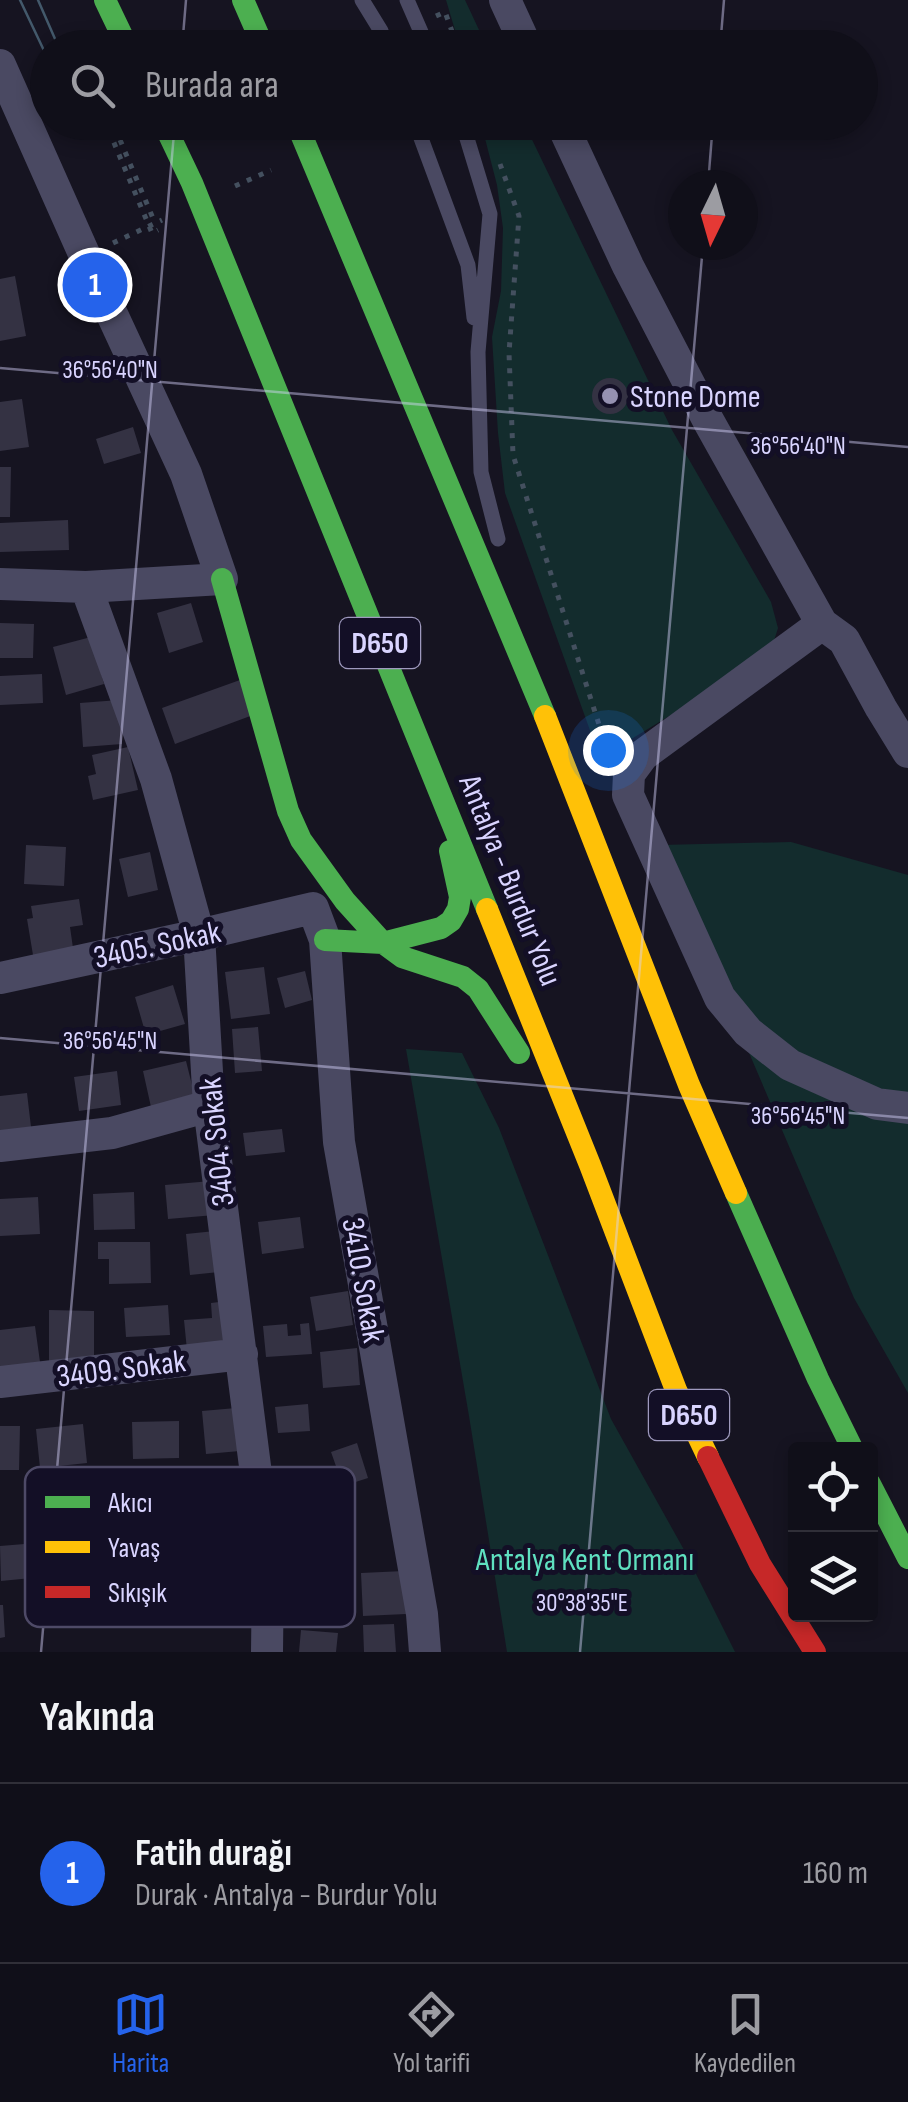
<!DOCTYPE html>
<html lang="tr">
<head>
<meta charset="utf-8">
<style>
	:root { --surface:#100f19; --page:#1e1d26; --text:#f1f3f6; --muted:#9c9ca2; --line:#302f38; --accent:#2563eb }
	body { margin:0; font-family:"Sofia Sans Condensed",sans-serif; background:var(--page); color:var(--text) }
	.controls { position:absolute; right:30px; bottom:30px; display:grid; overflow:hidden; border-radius:10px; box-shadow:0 5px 15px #0003 }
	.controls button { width:90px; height:90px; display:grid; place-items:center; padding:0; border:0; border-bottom:2px solid var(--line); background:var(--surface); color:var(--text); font:50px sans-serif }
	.compass { position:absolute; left:668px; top:170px; width:90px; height:90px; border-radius:50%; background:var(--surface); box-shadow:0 5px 15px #0003; rotate:185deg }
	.you { position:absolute; left:608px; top:750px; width:35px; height:35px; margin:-25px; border:8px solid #fff; border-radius:50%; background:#1a73e8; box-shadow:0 0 0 15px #1a73e833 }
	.badge { display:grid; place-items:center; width:65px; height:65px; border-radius:50%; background:var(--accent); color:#fff; font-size:32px; font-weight:700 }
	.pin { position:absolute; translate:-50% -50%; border:5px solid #fff; box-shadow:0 2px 10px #0006 }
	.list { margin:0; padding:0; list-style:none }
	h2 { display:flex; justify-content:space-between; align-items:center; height:130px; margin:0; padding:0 40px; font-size:42px }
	h2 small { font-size:32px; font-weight:400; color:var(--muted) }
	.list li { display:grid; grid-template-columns:65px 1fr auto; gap:30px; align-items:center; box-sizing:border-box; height:180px; padding:0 40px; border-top:2px solid var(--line) }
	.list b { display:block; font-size:38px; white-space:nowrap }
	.list p { margin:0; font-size:32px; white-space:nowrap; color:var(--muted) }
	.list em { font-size:32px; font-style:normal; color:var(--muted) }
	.icon { flex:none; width:55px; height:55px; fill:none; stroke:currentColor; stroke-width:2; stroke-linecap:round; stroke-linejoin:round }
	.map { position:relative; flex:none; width:908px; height:1652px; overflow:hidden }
	.search { position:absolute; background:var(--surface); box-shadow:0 5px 15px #0003; left:30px; right:30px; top:30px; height:110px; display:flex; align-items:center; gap:25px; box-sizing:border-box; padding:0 35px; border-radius:55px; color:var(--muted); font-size:38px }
	.sheet { height:310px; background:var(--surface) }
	nav { display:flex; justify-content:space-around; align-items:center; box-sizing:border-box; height:140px; border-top:2px solid var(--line); background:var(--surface); font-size:28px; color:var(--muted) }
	nav a { display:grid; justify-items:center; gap:5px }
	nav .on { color:var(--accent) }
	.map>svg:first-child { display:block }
</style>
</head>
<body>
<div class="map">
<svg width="908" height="1652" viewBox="0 0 908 1652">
	<rect width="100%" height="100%" fill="#161421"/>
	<!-- green -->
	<path fill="#132c2d" d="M446,0H465L487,47H460Z
		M481,123H524L672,430L771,602L778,628L773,644L699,698L605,755L597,750L505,493L498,433L492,337L501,291L503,228L497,185Z
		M791,842L908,875V1393L854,1298L660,845Z
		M406,1049L462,1053L499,1128L611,1419L683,1548L735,1652H507L469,1416Z"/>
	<!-- building -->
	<path fill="#343243" d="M15,276L26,336L0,341V279Z
		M592 396a18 18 0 1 1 36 0a18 18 0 1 1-36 0Z
		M22,399L29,447L0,451V402Z
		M133,427L141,453L104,464L96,439Z
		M0,467H11L10,517H0Z
		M68,520L69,550L0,552V523Z
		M191,603L203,642L169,653L157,613Z
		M0,623L34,624L33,658H0Z
		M91,637L104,684L66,695L53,647Z
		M42,674L43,703L0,705V676Z
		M240,680L253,715L175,744L162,708Z
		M119,700L122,744L83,747L80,703Z
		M128,747L138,790L93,800L88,776L96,774L92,755Z
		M26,845L66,847L64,886L24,884Z
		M150,852L158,890L128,897L119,859Z
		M79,899L83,925L70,927L74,955L34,961L27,919L33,918L31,906Z
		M264,967L270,1014L231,1019L225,972Z
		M305,971L312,1000L285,1008L277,978Z
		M173,985L185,1024L146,1035L135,997Z
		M258,1027L262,1071L235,1073L232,1029Z
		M186,1061L195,1097L151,1107L143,1071Z
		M117,1071L121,1105L79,1111L74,1077Z
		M27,1093L31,1127L0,1131V1096Z
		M282,1129L285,1152L246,1156L243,1133Z
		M211,1181L215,1215L168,1219L165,1185Z
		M134,1192L135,1229L94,1230L93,1194Z
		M38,1197L40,1234L0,1236V1199Z
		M300,1217L304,1248L262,1254L258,1222Z
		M215,1231L219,1272L190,1275L186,1234Z
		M98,1242H150L151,1283L109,1284V1259H98Z
		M348,1291L353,1325L316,1331L310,1297Z
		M227,1301L231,1345L187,1350L184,1320L212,1318L211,1303Z
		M168,1305L170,1335L126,1337L124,1308Z
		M49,1310L94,1311V1364H49Z
		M309,1323L312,1354L266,1357L263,1326L287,1324L288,1336L301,1335L300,1324Z
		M35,1326L40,1362L0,1367V1330Z
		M357,1348L360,1385L323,1388L320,1352Z
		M308,1404L310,1431L278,1433L275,1407Z
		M236,1408L240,1451L206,1454L202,1411Z
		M179,1421V1458L133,1459L132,1422Z
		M83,1424L87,1463L40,1468L36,1429Z
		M0,1426H20L19,1470H0Z
		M357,1443L368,1478L343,1486L331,1452Z
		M49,1542L52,1576L1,1581L0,1546Z
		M404,1571L406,1614L363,1616L361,1573Z
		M0,1605H3L5,1637L0,1638Z
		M394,1624L396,1652H364L363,1625Z
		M301,1630L338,1633L336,1652H299Z"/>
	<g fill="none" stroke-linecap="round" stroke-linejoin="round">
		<!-- path -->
		<path stroke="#44505f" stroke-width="5" stroke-dasharray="5 8" stroke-linecap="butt" d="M436,16L445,12L458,48
			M112,122L115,128L109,131L152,233L158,230
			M115,128L155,223
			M344,136L374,122
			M500,164L519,216L509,353L513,455L602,734L614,745
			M235,186L271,170
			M113,243L162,220"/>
		<!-- lane -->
		<path stroke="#4a4962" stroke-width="15" d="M362,0L381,31L387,48
			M407,0L428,48
			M415,122L468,265L474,318
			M462,122L490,214L478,352L481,472L498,539"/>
		<!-- street -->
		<path stroke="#4a4962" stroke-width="32" d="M505,0L527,48
			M0,65L85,256L186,474L222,579L86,587L0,584
			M561,122L628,266L709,422L822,624L844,640L881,708L908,752
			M86,587L156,779L199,935L209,1106L268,1568L267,1652
			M822,624L643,755L629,774L628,795L720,998L748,1032L790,1065L877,1104L908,1108
			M0,978L199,935L313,908L325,940L339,1142L422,1614L425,1652
			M0,1146L112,1133L209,1106
			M0,1382L242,1354"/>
		<!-- fast -->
		<path stroke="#4caf50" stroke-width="22" d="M105,0L128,48
			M243,0L264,48
			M163,122L192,183L487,909
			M296,122L545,716
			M222,579L288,811L301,840L345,901L383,943L402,957L463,977L478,989L519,1053
			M325,940L383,943L441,928L451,921L458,909L460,897L450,851
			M736,1193L818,1379L853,1450
			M870,1484L908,1558"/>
		<!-- slow -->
		<path stroke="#ffc107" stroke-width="22" d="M545,716L689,1085L736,1193
			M487,909L590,1165L676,1390L708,1457"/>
		<!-- jam -->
		<path stroke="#c62828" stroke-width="22" d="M708,1457L760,1564L815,1652"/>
		<!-- tram -->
		<path stroke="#43596b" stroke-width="2.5" d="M20,0L48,59
			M38,0L59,48"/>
	</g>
	<!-- ticks -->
	<path fill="none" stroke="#d9d4ff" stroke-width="2.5" stroke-opacity="0.45" d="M182,48L186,0M720,48L724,0M708,185L713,122M0,368L908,447M0,1038L908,1118M41,1652L175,122M580,1652L703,245"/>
	<!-- markers -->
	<circle fill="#9591b1" stroke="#130f26" stroke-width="4" cx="610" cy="396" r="10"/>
	<g text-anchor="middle" stroke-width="10" stroke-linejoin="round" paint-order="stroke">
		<!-- shield labels -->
		<g fill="#130f26" stroke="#9e99be" stroke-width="2.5">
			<rect x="340" y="618" width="80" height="50" rx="8"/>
			<rect x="649" y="1390" width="80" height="50" rx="8"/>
		</g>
		<g font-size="30" font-weight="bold" fill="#d9d4ff">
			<text x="380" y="653">D650</text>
			<text x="689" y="1425">D650</text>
		</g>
		<!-- poi labels -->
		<g font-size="32" fill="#d9d4ff" stroke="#130f26" text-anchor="start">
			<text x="630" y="407">Stone Dome</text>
		</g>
		<!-- street labels -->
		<g font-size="32" fill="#d9d4ff" stroke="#130f26">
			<text transform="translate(511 880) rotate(68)" y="11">Antalya - Burdur Yolu</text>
			<text transform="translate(157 944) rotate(-12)" y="11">3405. Sokak</text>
			<text transform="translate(216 1142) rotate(-96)" y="11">3404. Sokak</text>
			<text transform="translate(364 1280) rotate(80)" y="11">3410. Sokak</text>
			<text transform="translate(121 1368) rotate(-7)" y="11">3409. Sokak</text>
		</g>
		<!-- park labels -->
		<g font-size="32" fill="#5fe0c0" stroke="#130f26">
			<text x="585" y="1570">Antalya Kent Ormanı</text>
		</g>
	</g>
	<!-- legend -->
	<rect x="25" y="1467" width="330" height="160" rx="15" fill="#130f26" stroke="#4e4a67" stroke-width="2.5"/>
	<rect x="45" y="1496" width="45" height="12" fill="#4caf50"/>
	<rect x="45" y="1541" width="45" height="12" fill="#ffc107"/>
	<rect x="45" y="1586" width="45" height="12" fill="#c62828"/>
	<g font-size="28" fill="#d9d4ff">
		<text x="108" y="1512">Akıcı</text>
		<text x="108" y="1557">Yavaş</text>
		<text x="108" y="1602">Sıkışık</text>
	</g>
	<g font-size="25" text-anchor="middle" fill="#d9d4ff" stroke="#130f26" stroke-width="10" stroke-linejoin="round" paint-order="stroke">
		<text x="110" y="378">36°56'40"N</text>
		<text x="798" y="454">36°56'40"N</text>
		<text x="110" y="1049">36°56'45"N</text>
		<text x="798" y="1124">36°56'45"N</text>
		<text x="582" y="1611">30°38'35"E</text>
	</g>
</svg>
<div class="controls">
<button><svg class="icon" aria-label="locate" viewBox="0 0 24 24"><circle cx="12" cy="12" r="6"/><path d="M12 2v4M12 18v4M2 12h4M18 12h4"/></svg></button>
<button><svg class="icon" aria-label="layers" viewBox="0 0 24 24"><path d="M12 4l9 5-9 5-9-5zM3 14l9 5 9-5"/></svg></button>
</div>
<svg class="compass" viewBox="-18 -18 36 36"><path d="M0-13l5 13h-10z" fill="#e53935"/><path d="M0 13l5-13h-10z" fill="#9c9ca2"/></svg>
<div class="you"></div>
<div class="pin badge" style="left:95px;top:285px">1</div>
<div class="search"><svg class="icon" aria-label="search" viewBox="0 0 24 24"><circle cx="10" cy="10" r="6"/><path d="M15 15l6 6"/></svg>Burada ara</div>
</div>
<section class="sheet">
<h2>Yakında<small></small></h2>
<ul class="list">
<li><span class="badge">1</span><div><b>Fatih durağı</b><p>Durak · Antalya - Burdur Yolu</p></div><em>160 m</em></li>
</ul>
</section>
<nav>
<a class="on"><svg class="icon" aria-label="map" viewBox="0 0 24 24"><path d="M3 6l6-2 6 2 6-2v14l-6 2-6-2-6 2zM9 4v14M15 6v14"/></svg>Harita</a>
<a><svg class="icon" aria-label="directions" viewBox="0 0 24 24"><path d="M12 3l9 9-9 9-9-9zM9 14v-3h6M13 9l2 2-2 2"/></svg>Yol tarifi</a>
<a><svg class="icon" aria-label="saved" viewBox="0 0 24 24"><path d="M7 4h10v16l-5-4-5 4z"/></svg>Kaydedilen</a>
</nav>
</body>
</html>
